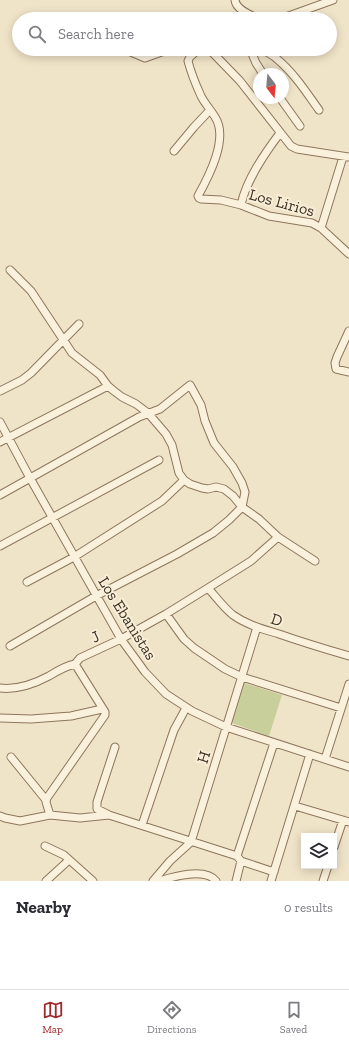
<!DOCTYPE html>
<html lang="en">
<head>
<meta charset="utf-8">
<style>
	:root { --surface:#fff; --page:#f2f2f3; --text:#2b2b33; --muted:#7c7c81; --line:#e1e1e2; --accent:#9e2a2b }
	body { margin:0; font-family:"Zilla Slab",serif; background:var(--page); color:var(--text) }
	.controls { position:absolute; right:12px; bottom:12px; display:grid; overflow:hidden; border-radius:0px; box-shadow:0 2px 10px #0003 }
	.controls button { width:36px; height:36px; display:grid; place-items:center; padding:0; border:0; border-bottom:1px solid var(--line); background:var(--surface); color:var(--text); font:20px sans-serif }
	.compass { position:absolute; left:253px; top:68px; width:36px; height:36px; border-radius:50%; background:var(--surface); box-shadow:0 2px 10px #0003; rotate:164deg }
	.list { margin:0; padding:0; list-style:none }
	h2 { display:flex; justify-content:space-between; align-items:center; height:52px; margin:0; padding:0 16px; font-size:17px }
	h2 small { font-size:13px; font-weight:400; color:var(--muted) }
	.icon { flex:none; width:22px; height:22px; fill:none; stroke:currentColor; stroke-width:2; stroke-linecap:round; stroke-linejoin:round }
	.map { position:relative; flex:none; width:349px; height:881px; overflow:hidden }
	.search { position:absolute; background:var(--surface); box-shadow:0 2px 10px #0003; left:12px; right:12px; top:12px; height:44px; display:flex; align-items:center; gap:10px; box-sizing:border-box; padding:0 14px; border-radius:22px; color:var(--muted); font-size:15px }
	.sheet { height:108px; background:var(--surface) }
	nav { display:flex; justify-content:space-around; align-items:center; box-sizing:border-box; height:56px; border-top:1px solid var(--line); background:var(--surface); font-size:11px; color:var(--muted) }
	nav a { display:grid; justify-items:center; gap:2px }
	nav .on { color:var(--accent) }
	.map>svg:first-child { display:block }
</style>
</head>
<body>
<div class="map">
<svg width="349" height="881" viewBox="0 0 349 881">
	<rect width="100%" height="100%" fill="#f0e4c8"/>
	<!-- green -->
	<path fill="#c9cf9b" d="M241,682L282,695L269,736L229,722Z"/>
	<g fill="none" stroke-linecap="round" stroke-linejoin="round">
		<defs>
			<path id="street" d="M235,0C236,10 251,15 259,19
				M280,19L333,0
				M124,49L145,58L170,49
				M199,49L190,57L188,61C191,73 196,85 201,96C205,104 211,110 215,117C229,138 209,176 198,196L199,198L201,199L221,200L241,205L269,216L312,223L321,228L349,254
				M209,49L240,81L291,146L297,149L349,157
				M250,49L256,63L263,74
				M261,49C267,52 273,55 277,59C294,73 306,92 319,110
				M280,98L300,126
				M174,151L194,127L210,110
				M241,205C246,180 265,153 280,133
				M321,228L343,157
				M10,270L31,291L72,353L100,375L108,386L114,391L122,397L136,404L148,413L166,434L172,445L179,473L184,480L190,484L202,488L208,489L216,487L224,489L233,496L242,507L259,519L278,537L315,561
				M349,331L337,357L335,363L336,369L349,372
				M0,391L22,380L31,373L79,324
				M0,422L30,478L121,639L145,672L166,694L192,711L226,727L349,767
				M0,442L108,386
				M0,495L139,417L160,409L190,385L201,405L205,421L214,443L233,467L242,483L245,492L242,507L229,520L213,533L177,554L96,596L10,646
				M0,546L159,460
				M27,582L74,557L162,501L184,480
				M208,588C216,597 224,608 233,615C247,625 263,629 279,634C302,642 325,649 349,656
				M166,614L184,639L194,648L225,669L242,677L341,708
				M75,664L80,658L121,639L166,614L208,588L251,561L278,537
				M0,688C17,690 34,684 49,676C57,671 65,666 75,664
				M0,718L31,719L71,716L102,709
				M115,747L97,802V809L109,815L237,856L241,861L274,872
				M11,757L46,800
				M325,759L349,684
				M295,806L349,822
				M50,815L46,802L47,798L105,715V712L75,664
				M0,816L5,818L20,821L50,815L80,818L109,815
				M142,825L174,730L186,708
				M45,846L64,855L93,881
				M334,847L343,820
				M237,856L274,743
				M46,881L69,860
				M153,881L170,861L191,842L257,627
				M159,881C172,877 205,867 216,881
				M236,881L241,861
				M271,881L310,754
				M323,881L328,866"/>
		</defs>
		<!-- street casing -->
		<use href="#street" stroke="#8d765c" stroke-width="9"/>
		<!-- street -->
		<use href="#street" stroke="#faf1dc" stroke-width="7"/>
	</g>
	<g text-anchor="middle" stroke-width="4" stroke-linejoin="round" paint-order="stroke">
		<!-- street labels -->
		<g font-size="16" fill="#3d2e20" stroke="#f7eed8">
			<text transform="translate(282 202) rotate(15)" y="6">Los Lirios</text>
			<text transform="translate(128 618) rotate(58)" y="6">Los Ebanistas</text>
			<text transform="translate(277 619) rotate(18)" y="6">D</text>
			<text transform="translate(95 636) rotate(-25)" y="6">J</text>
			<text transform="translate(203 757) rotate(-73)" y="6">H</text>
		</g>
	</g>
</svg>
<div class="controls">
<button><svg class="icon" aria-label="layers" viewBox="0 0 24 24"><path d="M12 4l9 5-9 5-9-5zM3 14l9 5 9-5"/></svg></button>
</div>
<svg class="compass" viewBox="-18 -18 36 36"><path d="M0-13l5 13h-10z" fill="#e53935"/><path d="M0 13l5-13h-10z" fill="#7c7c81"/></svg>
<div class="search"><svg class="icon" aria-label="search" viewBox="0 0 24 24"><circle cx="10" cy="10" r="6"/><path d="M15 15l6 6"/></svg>Search here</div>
</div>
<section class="sheet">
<h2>Nearby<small>0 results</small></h2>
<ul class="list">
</ul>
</section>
<nav>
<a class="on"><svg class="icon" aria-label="map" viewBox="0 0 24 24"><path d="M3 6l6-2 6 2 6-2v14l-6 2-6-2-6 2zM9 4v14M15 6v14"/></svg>Map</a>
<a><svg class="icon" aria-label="directions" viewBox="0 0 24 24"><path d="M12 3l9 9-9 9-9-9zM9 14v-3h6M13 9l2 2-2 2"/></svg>Directions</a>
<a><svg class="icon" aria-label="saved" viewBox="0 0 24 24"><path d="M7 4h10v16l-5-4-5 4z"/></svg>Saved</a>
</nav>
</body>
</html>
